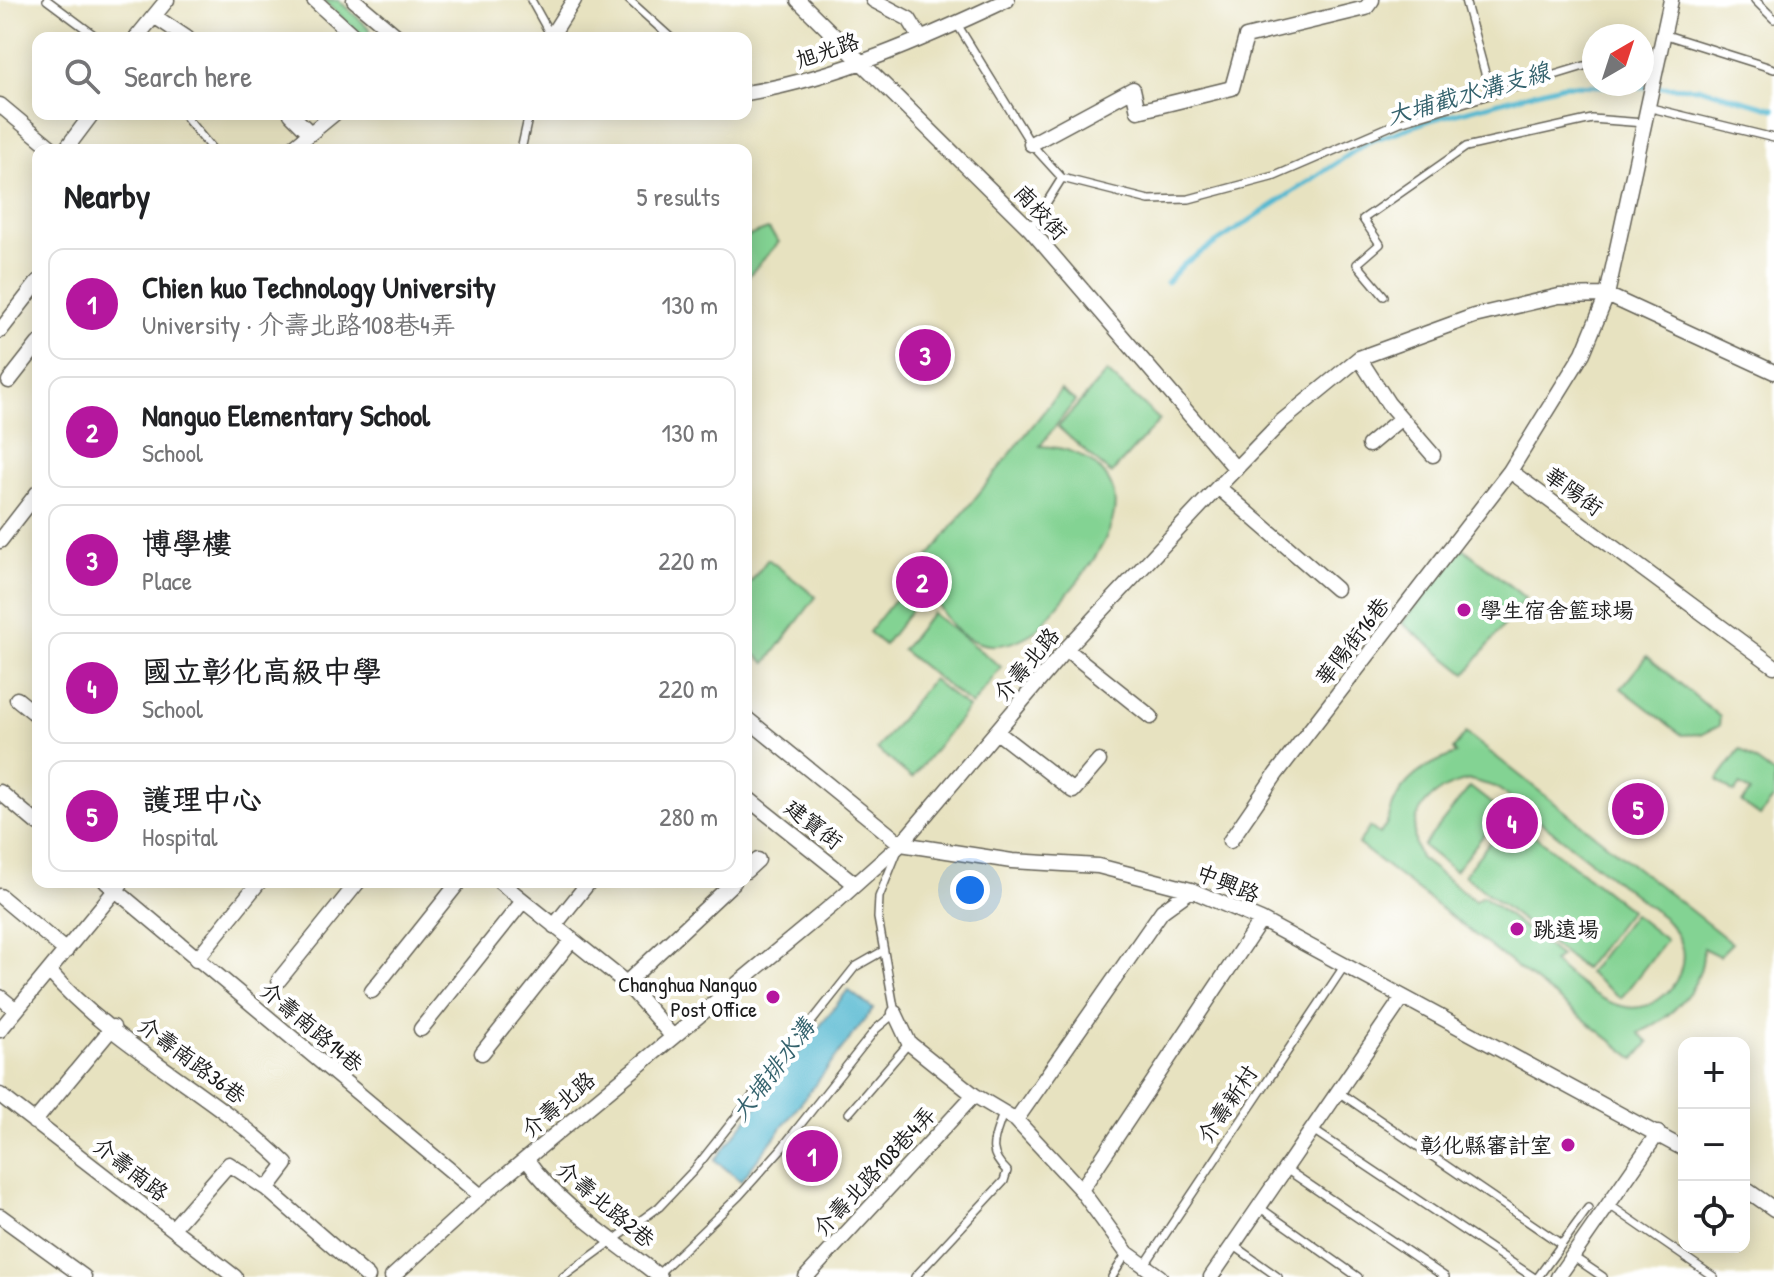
<!DOCTYPE html>
<html lang="en">
<head>
<meta charset="utf-8">
<style>
	:root { --surface:#fff; --page:#f2f2f2; --text:#202124; --muted:#757577; --line:#e0e0e0; --accent:#b5179e }
	body { margin:0; font-family:"Patrick Hand","LXGW WenKai TC",sans-serif; background:var(--page); color:var(--text) }
	.controls { position:absolute; right:24px; bottom:24px; display:grid; overflow:hidden; border-radius:16px; box-shadow:0 4px 20px #0003 }
	.controls button { width:72px; height:72px; display:grid; place-items:center; padding:0; border:0; border-bottom:2px solid var(--line); background:var(--surface); color:var(--text); font:40px sans-serif }
	.compass { position:absolute; left:1582px; top:24px; width:72px; height:72px; border-radius:50%; background:var(--surface); box-shadow:0 4px 20px #0003; rotate:39deg }
	.you { position:absolute; left:970px; top:890px; width:28px; height:28px; margin:-20px; border:6px solid #fff; border-radius:50%; background:#1a73e8; box-shadow:0 0 0 12px #1a73e833 }
	.badge { display:grid; place-items:center; width:52px; height:52px; border-radius:50%; background:var(--accent); color:#fff; font-size:26px; font-weight:700 }
	.pin { position:absolute; translate:-50% -50%; border:4px solid #fff; box-shadow:0 2px 8px #0006 }
	.list { margin:0; padding:0; list-style:none }
	h2 { display:flex; justify-content:space-between; align-items:center; height:104px; margin:0; padding:0 32px; font-size:34px }
	h2 small { font-size:26px; font-weight:400; color:var(--muted) }
	.list li { display:grid; grid-template-columns:52px 1fr auto; gap:24px; align-items:center; box-sizing:border-box; height:112px; margin:0 16px 16px; padding:0 16px; border:2px solid var(--line); border-radius:16px }
	.list b { display:block; font-size:30px; white-space:nowrap }
	.list p { margin:0; font-size:26px; white-space:nowrap; color:var(--muted) }
	.list em { font-size:26px; font-style:normal; color:var(--muted) }
	.icon { flex:none; width:44px; height:44px; fill:none; stroke:currentColor; stroke-width:2; stroke-linecap:round; stroke-linejoin:round }
	.map { position:relative; flex:none; width:1774px; height:1277px; overflow:hidden }
	.search { position:absolute; background:var(--surface); box-shadow:0 4px 20px #0003; left:32px; top:32px; width:720px; height:88px; display:flex; align-items:center; gap:20px; box-sizing:border-box; padding:0 28px; border-radius:16px; color:var(--muted); font-size:30px }
	.panel { position:absolute; background:var(--surface); box-shadow:0 4px 20px #0003; left:32px; top:144px; width:720px; height:744px; border-radius:16px }
	.map>svg:first-child { display:block }
</style>
</head>
<body>
<div class="map">
<svg width="1774" height="1277" viewBox="0 0 1774 1277">
	<rect width="100%" height="100%" fill="#fff"/>
	<filter id="ink" filterUnits="userSpaceOnUse"><feTurbulence type="fractalNoise" baseFrequency=".0125" numOctaves="2"/><feDisplacementMap in="SourceGraphic" scale="16" xChannelSelector="R" yChannelSelector="G"/><feConvolveMatrix kernelMatrix="1 2 1 2 8 2 1 2 1" color-interpolation-filters="sRGB"/></filter>
	<filter id="wash" filterUnits="userSpaceOnUse"><feTurbulence type="fractalNoise" baseFrequency=".006" numOctaves="4" result="noise"/><feDisplacementMap in="SourceGraphic" scale="32" xChannelSelector="R" yChannelSelector="G"/><feGaussianBlur stdDeviation="1.8" result="paint"/><feColorMatrix in="noise" values="0 0 0 0 0 0 0 0 0 0 0 0 0 0 0 0 0 1.4 0 .05"/><feComposite in="paint" operator="in"/></filter>
	<g filter="url(#wash)">
		<rect width="100%" height="100%" fill="#e7e2c0"/>
		<!-- green -->
		<path fill="#83d393" stroke="#507858" stroke-width="2" fill-rule="evenodd" d="M323,0H338L370,29V36L363,37Z
			M768,229L779,242L746,279V237Z
			M1107,372L1160,420L1111,474L1058,427Z
			M1061,390L1075,401L1040,446C1064,447 1084,453 1101,471C1147,517 1066,593 1038,629C988,664 946,638 931,585L884,645L869,632Z
			M1463,548L1525,598L1466,674L1402,623Z
			M768,559L816,597L766,663L746,647V588Z
			M932,613L1001,667L972,705L902,650Z
			M1647,656L1720,717L1719,726L1703,734L1682,735L1621,688Z
			M932,679L968,708L912,778L877,749Z
			M1466,733L1732,943L1719,956L1703,948C1705,985 1672,1018 1639,1033L1649,1042L1635,1059L1358,844L1370,827L1379,834C1388,826 1389,816 1393,805C1404,778 1429,763 1456,754L1453,749ZM1470,780L1496,787L1664,918C1672,927 1680,937 1682,949C1688,980 1656,1013 1626,1007C1597,1002 1575,980 1553,962L1560,956L1483,896L1475,901L1420,858C1402,816 1430,788 1470,780Z
			M1740,749L1774,774V798L1760,816L1742,803L1750,792L1740,785L1734,793L1717,780Z
			M1470,787L1502,812L1455,871L1423,846Z
			M1510,816L1630,910L1584,969L1464,875Z
			M1633,914L1666,940L1621,998L1588,973Z"/>
		<!-- water -->
		<path fill="#52b8d0" stroke="#376a76" stroke-width="2" d="M848,990L873,1009L741,1181L715,1160Z"/>
		<g fill="none" stroke-linecap="round" stroke-linejoin="round">
			<!-- stream -->
			<path stroke="#52b8d0" stroke-width="5" d="M1167,282L1184,264L1368,142L1434,119L1564,85L1700,88L1774,109"/>
		</g>
	</g>
	<g filter="url(#ink)">
		<g fill="none" stroke-linecap="round" stroke-linejoin="round">
			<defs>
				<path id="lane" d="M47,0L98,38
					M531,0L551,36
					M629,0L671,38
					M1465,0L1491,95
					M1755,0L1774,19
					M957,24L1031,144L1062,178L1149,200L1189,199L1275,176L1400,122L1594,63
					M1663,34L1774,69
					M1647,107L1774,138
					M183,114L212,149
					M521,150L529,114
					M1030,229L1062,178
					M1384,296L1357,264L1380,244L1363,219L1466,147L1592,119L1644,123
					M1337,1091L1561,1244
					M849,1113L909,1043
					M1313,1130L1533,1277
					M1286,1169L1445,1277
					M1608,1204L1714,1277
					M1259,1207L1358,1277
					M1233,1245L1278,1277
					M1572,1256L1603,1277
					M1144,1266L1345,965
					M656,1276L739,1196L781,1149L876,1029L895,1013L878,918L879,897L898,850
					M563,1277L659,1207L694,1170L855,967L883,951
					M915,1277L1004,1181L1007,1171C985,1150 995,1139 1003,1113
					M1112,1277L1127,1253
					M1538,1277L1588,1208"/>
				<path id="street" d="M314,0L356,38
					M354,0L399,38
					M798,0L1030,229L1236,469
					M873,0L909,19L920,37
					M1671,0L1607,295L1583,353L1510,471L1774,666
					M154,16L187,38
					M136,38L167,0
					M550,38L574,0
					M746,93C837,78 924,39 1007,0
					M0,105L54,150
					M291,114L310,133
					M1031,144L1133,89L1138,111L1232,88L1246,37L1366,8L1372,0
					M65,150L92,114
					M290,150L334,114
					M0,331L38,282
					M1359,358L1388,403L1433,455
					M9,381L38,344
					M1369,445L1400,419
					M1218,487L1336,589
					M0,541L38,492
					M1066,649L1151,717
					M17,699L38,716
					M746,718L901,844L1012,861L1098,866L1191,890L1261,920L1684,1149
					M997,732L1073,791L1099,761
					M0,792L38,824
					M746,797L855,884
					M1230,841L1276,774L1510,471
					M746,871L758,860
					M106,882L481,1196
					M500,882L626,983L672,1036
					M0,896L66,951
					M554,926L589,882
					M196,960L259,882
					M49,971C116,1048 213,1092 286,1164L267,1189
					M279,980L358,882
					M626,983L734,882
					M372,991L459,882
					M0,997L16,1010
					M895,1013L909,1043L974,1095L1016,1120L1081,1190L1127,1253L1160,1277
					M421,1029L523,901
					M0,1030L122,882
					M482,1053L572,940
					M0,1095L235,1277
					M1016,1120L1162,911L1191,890
					M34,1122L113,1027
					M527,1160C561,1208 615,1241 660,1277
					M1744,1188L1774,1209
					M1081,1190L1261,920
					M0,1216L84,1277
					M173,1228L229,1164L267,1189L368,1277
					M392,1277L481,1196L835,903L901,844L1066,649L1218,487L1282,421L1359,358L1474,316L1559,296L1607,295L1774,372
					M806,1277L974,1095
					M1211,1277L1403,997
					M1558,1277L1658,1133"/>
			</defs>
			<!-- lane casing -->
			<use href="#lane" stroke="#636155" stroke-width="10"/>
			<!-- street casing -->
			<use href="#street" stroke="#636155" stroke-width="17"/>
			<!-- lane -->
			<use href="#lane" stroke="#fff" stroke-width="7"/>
			<!-- street -->
			<use href="#street" stroke="#fff" stroke-width="14"/>
		</g>
	</g>
	<!-- markers -->
	<g fill="#b5179e" stroke="#fff" stroke-width="3">
		<circle cx="1464" cy="610" r="8"/>
		<circle cx="1517" cy="929" r="8"/>
		<circle cx="773" cy="997" r="8"/>
		<circle cx="1568" cy="1145" r="8"/>
	</g>
	<g text-anchor="middle" stroke-width="8" stroke-linejoin="round" paint-order="stroke">
		<!-- street labels -->
		<g font-size="22" fill="#1c1c1c" stroke="#fff">
			<text transform="translate(827 50) rotate(-19)" y="8">旭光路</text>
			<text transform="translate(1041 212) rotate(47)" y="8">南校街</text>
			<text transform="translate(1574 491) rotate(36)" y="8">華陽街</text>
			<text transform="translate(1352 641) rotate(-52)" y="8">華陽街16巷</text>
			<text transform="translate(1026 664) rotate(-50)" y="8">介壽北路</text>
			<text transform="translate(814 824) rotate(38)" y="8">建寶街</text>
			<text transform="translate(1228 883) rotate(22)" y="8">中興路</text>
			<text transform="translate(312 1027) rotate(40)" y="8">介壽南路14巷</text>
			<text transform="translate(192 1060) rotate(37)" y="8">介壽南路36巷</text>
			<text transform="translate(558 1104) rotate(-40)" y="8">介壽北路</text>
			<text transform="translate(1227 1104) rotate(-56)" y="8">介壽新村</text>
			<text transform="translate(131 1169) rotate(38)" y="8">介壽南路</text>
			<text transform="translate(874 1171) rotate(-47)" y="8">介壽北路108巷4弄</text>
			<text transform="translate(606 1204) rotate(40)" y="8">介壽北路2巷</text>
		</g>
		<!-- poi labels -->
		<g font-size="22" fill="#1c1c1c" stroke="#fff" text-anchor="start">
			<text x="1480" y="618">學生宿舍籃球場</text>
			<text x="1533" y="937">跳遠場</text>
			<text x="757" y="992" text-anchor="end">Changhua Nanguo<tspan x="757" dy="25">Post Office</tspan></text>
			<text x="1552" y="1153" text-anchor="end">彰化縣審計室</text>
		</g>
		<!-- water labels -->
		<g font-size="24" font-style="italic" fill="#34626d" stroke="#fff">
			<text transform="translate(1468 94) rotate(-16)" y="8">大埔截水溝支線</text>
			<text transform="translate(773 1070) rotate(-53)" y="8">大埔排水溝</text>
		</g>
	</g>
</svg>
<div class="controls">
<button>+</button>
<button>−</button>
<button><svg class="icon" aria-label="locate" viewBox="0 0 24 24"><circle cx="12" cy="12" r="6"/><path d="M12 2v4M12 18v4M2 12h4M18 12h4"/></svg></button>
</div>
<svg class="compass" viewBox="-18 -18 36 36"><path d="M0-13l5 13h-10z" fill="#e53935"/><path d="M0 13l5-13h-10z" fill="#757577"/></svg>
<div class="you"></div>
<div class="pin badge" style="left:812px;top:1156px">1</div>
<div class="pin badge" style="left:922px;top:582px">2</div>
<div class="pin badge" style="left:925px;top:355px">3</div>
<div class="pin badge" style="left:1512px;top:823px">4</div>
<div class="pin badge" style="left:1638px;top:809px">5</div>
<div class="search"><svg class="icon" aria-label="search" viewBox="0 0 24 24"><circle cx="10" cy="10" r="6"/><path d="M15 15l6 6"/></svg>Search here</div>
<section class="panel">
<h2>Nearby<small>5 results</small></h2>
<ul class="list">
<li><span class="badge">1</span><div><b>Chien kuo Technology University</b><p>University · 介壽北路108巷4弄</p></div><em>130 m</em></li>
<li><span class="badge">2</span><div><b>Nanguo Elementary School</b><p>School</p></div><em>130 m</em></li>
<li><span class="badge">3</span><div><b>博學樓</b><p>Place</p></div><em>220 m</em></li>
<li><span class="badge">4</span><div><b>國立彰化高級中學</b><p>School</p></div><em>220 m</em></li>
<li><span class="badge">5</span><div><b>護理中心</b><p>Hospital</p></div><em>280 m</em></li>
</ul>
</section>
</div>
</body>
</html>
